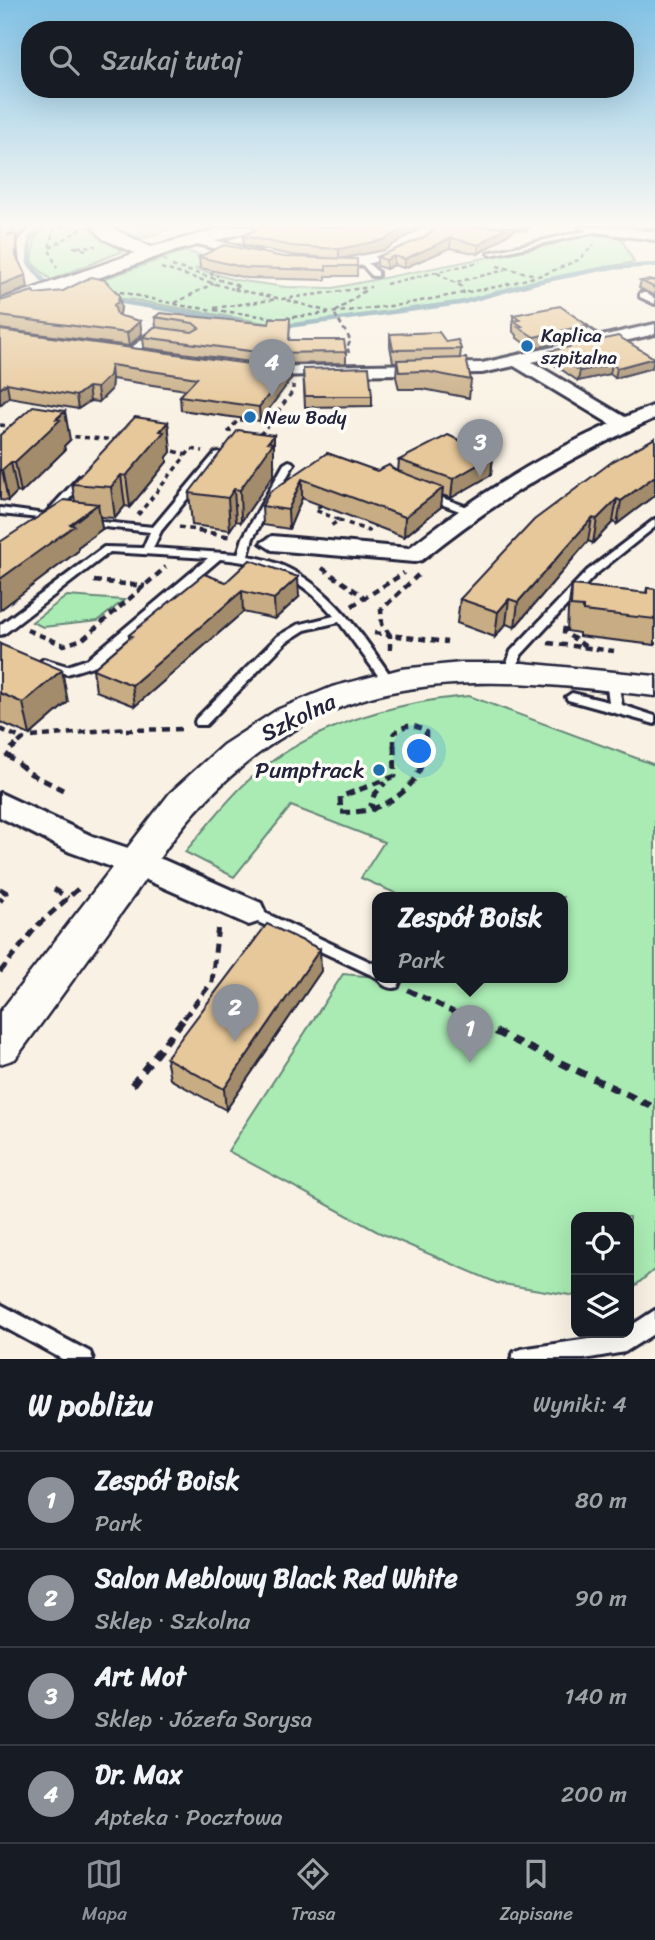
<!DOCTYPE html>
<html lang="pl">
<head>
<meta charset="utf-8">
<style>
	:root { --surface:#171b24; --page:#20242c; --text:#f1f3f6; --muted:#9ea1a6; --line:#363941; --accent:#8c9099 }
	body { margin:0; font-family:Sriracha,sans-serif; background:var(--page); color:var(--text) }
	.controls { position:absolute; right:21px; bottom:21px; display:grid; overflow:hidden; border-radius:14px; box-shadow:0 7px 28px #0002 }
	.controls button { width:63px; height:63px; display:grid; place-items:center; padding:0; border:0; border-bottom:2px solid var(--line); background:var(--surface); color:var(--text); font:35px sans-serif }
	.you { position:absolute; left:420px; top:752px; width:24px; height:24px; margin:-18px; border:5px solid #fff; border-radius:50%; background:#1a73e8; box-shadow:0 0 0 10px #1a73e833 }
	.badge { display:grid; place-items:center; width:46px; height:46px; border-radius:50%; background:var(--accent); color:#fff; font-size:23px; font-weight:700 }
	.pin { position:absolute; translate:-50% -58px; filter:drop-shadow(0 2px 4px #0008) }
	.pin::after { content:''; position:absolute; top:37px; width:24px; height:21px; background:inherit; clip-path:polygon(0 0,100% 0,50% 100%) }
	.popup { position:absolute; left:372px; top:892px; width:196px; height:91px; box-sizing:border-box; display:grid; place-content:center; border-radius:14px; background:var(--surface); filter:drop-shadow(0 2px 5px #0005); font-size:23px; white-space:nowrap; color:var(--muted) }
	.popup b { font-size:26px; color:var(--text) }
	.popup::after { content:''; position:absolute; left:50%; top:100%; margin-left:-14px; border:14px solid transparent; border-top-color:var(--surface) }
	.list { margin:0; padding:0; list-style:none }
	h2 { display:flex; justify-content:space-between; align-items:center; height:91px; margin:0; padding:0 28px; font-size:30px }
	h2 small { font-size:23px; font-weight:400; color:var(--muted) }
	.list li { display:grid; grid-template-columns:46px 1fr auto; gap:21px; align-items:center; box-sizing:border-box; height:98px; padding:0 28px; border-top:2px solid var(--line) }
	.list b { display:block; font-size:26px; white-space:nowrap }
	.list p { margin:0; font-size:23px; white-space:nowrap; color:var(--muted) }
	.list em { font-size:23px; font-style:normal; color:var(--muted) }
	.icon { flex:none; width:38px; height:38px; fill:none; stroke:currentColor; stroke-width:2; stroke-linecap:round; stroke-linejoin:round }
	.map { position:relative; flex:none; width:655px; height:1359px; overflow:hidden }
	.search { position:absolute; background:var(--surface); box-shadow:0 7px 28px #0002; left:21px; right:21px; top:21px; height:77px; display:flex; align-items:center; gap:18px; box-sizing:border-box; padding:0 24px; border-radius:28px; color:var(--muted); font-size:26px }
	.sheet { height:483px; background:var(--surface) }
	nav { display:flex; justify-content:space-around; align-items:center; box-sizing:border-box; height:98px; border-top:2px solid var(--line); background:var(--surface); font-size:19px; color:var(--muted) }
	nav a { display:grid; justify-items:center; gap:4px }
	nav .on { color:var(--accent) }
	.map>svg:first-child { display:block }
</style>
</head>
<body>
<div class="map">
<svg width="655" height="1359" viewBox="0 0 655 1359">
	<rect width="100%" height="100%" fill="#f9f2e4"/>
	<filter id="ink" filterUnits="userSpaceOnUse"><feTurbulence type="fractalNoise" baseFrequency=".0143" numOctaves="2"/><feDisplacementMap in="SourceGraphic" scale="14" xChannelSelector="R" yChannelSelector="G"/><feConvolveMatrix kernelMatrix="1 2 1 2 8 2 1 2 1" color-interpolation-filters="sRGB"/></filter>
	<g filter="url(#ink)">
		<!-- green -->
		<path fill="#aaebb4" stroke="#668678" stroke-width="2" d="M47,227H89L98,236L123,251L51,280L32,263L35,238Z
			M113,227H172C149,238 134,246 113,227Z
			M583,228L621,238L634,262L535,281L465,301L282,326L133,300L86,296V285L161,259L167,261L163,258L185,251L214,259L196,269L236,280L286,287L333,288L555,244Z
			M67,596L124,600L98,621L43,627L32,622Z
			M469,696L655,765V1269L629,1291V1217H576V1296L497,1283L378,1232L228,1151L343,974L377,977H563V897H404L361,878L384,842L291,806L234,877L185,852C206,828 226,800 250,779C307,727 393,702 469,696Z"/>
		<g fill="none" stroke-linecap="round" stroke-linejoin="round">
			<!-- stream -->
			<path stroke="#5d8d9f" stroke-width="4.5" d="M43,227L30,239L29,263L45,282
				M110,300L239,321
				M279,327L460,303L536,282L606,268L655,265"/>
			<defs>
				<path id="service" d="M598,228L600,229V231L491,255L488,253Z
					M360,260H364L378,272V276H372L360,262Z
					M640,293H646L655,299V304L640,297Z
					M570,320H576L606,341L599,343L570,324Z
					M152,331L159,333L131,357H125V353Z
					M218,452L223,455L161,531L153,548L238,554L243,538L284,464L289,461L292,462L294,464L253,538L248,556C318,566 356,626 393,679L395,682L393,685H385L339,622L305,630L286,642L206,725H196L195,722L196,719L278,636L297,625L334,616C301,578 269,563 220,559L96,665L67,674L40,666L38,663L44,659L67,666L88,659L208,558L110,552L4,634L0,635V625L104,547L143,548L150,532L87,525L83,524V520L153,527L215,453Z
					M83,475L88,478L86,480L55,515L59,516V520L0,514V508L45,514L80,476Z
					M426,492L473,509L474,511L473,513H465L422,497V493Z
					M655,519V527L595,575L521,655L515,673H507L505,670L511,651L587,571Z
					M612,677L618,681L622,705L655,716V724L568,700L566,697L572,693L609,702L606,681Z
					M250,906L377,965V977H398L400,982L398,987C390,990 382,986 378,978L245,916L242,912L245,908Z
					M0,1304L90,1352L93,1359H62L0,1325Z
					M655,1310V1333L625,1352L584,1359H511L514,1352L521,1349L629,1333V1327Z"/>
				<path id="minor" d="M426,227H443C424,247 338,283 316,262L323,258L378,252Z
					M580,227H618L655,232V240L587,231Z
					M198,236L258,251L260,254L253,258L193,243L191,240Z
					M655,324V334L532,362L625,417L655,405V418C568,458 497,499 422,560L414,562L272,550L261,543L272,536L409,548C471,499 538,457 610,424L514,366L482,373L255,376L249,375L246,371L249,367L482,363Z
					M0,793L92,836L164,860L261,903L265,912L261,921L249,925L142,878L70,852L0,817Z"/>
				<path id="tertiary" d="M93,227H110L151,247L226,227H253L251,231L168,253L0,313V300L135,253L103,239Z
					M461,663H523L655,676V696C571,686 486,675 402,690C323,703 249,751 196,811C169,840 148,877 124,909C88,959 52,1009 15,1059L0,1064V1012L170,793L223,745L277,710L332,687L401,669Z"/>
			</defs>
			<!-- service casing -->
			<use href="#service" stroke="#22223b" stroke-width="6"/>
			<!-- minor casing -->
			<use href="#minor" stroke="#22223b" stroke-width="6"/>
			<!-- tertiary casing -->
			<use href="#tertiary" stroke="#22223b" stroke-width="5"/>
			<!-- path-far4 -->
			<path stroke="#22223b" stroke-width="2.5" stroke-dasharray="4.5 3.5" stroke-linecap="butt" d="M54,227L49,249L57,268
				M60,227H63
				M50,248L84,227
				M86,250L74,247L96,246
				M172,266L240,286L233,289L282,299L371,287
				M497,266L536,275
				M161,268L233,289
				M213,272L211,274L218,276
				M437,273L461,286L464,294
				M457,282L505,270
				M386,284L480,262
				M112,290L184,306L276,318
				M287,300L329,312
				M175,303L214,283
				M214,308L278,299
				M285,318L399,305L501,286L545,274L578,260L594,245
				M349,353L347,346L351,341L334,313L367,289"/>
			<!-- path-far3 -->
			<path stroke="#22223b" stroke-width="3.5" stroke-dasharray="5 4.5" stroke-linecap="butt" d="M0,425L13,426
				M241,433L229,431L238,420H248
				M260,435L293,391V385
				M65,436L118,440
				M165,448L186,455
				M321,505L315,510L339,520L328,528
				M138,515L191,449L203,451
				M339,520L369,531L375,526
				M179,527L207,532"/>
			<!-- path-far2 -->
			<path stroke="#22223b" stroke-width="4.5" stroke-dasharray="7 5" stroke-linecap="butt" d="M198,531L232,537
				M322,568L367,599
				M418,575L381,610L382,624L390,635L447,642
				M94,581L145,586
				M352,606L404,573
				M565,627L564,632L585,646
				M27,630L64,645L83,639L166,567
				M374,633L390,635V652
				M548,643L614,651
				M0,729L23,739L14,747
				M126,730L184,729
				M32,737L127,728
				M394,747V733C407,724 413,723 426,732V747"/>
			<!-- path-far1 -->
			<path stroke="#22223b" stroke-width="5" stroke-dasharray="9 6" stroke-linecap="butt" d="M394,745L395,776L340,797L341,812C382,815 423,789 426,745
				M11,749L16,745
				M6,754L31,774L63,790
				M375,811L371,805L374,795L385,783
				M0,889L7,893L0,901
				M54,889L68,898
				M0,972L38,925L78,889
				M408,990L466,1018
				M184,1018L212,982L218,925"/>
			<!-- path -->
			<path stroke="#22223b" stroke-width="7" stroke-dasharray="10 8" stroke-linecap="butt" d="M463,1016L655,1108
				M132,1085L186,1016"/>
			<!-- service -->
			<use href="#service" fill="#fdfcf7" fill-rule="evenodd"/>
			<!-- minor -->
			<use href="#minor" fill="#fdfcf7" fill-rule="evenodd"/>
			<!-- tertiary -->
			<use href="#tertiary" fill="#fdfcf7" fill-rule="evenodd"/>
		</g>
		<!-- wall -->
		<path fill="#c7ac84" stroke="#22223b" stroke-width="2" d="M261,227H422L384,250L339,259H357V276H326V280L247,278L200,268L199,257L339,259L291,255L244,245L243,236Z
			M437,227H530L525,231L516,229L478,254L450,248L404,268L394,265L386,269L377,266V257L423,238Z
			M641,227H655V229Z
			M655,280V296L639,288L641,281Z
			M35,294L121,307L120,314L118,316L142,334L129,346L0,329V301Z
			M513,315L585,337L532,349L517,338V335L513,332Z
			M155,317L269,324L290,318L289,340L346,352V363L265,364L144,348L143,337L156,327Z
			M0,330L291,379L260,421L181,410L180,396L186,390L112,379L111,390L99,402L90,401L78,409L9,397L0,405Z
			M390,334L446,342L461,349L460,358L471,380L469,398L423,389H399L396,377L397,362H393L390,346Z
			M550,351L652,368L615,378L610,374L578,381L549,361Z
			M303,369L372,396V406L305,407Z
			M168,422L171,452L167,457V462L130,507L125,506L115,518L100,517L102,529L78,547V551L0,610L75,501L72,484Z
			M0,435L70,440L64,446L65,450L21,493L17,492L8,501L0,500Z
			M655,438V495L617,524L613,522L593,543L588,541L515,627L506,624L495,637L457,623L460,599Z
			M327,453L377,471L393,469L398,472L399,460L493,456L491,475L451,498L442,495L441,507L404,537L302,498L289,529L263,525L262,506Z
			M275,465L274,466V474L241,522L236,521L230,530L192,525L189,493Z
			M226,582L299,597L275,619L243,612L135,706L96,691L93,669L129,638V635Z
			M572,585L646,593L647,588L655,589V645L579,636V633L567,631L568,610Z
			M0,644L68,702L30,735L0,722Z
			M321,971L226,1110L170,1079L166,1058Z"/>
		<!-- shaded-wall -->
		<path fill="#a28c6c" stroke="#22223b" stroke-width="2" d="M17,227H31L17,240L19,268L8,235Z
			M407,227H422L384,250L339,259V249Z
			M506,227H516V229L478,254L479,245Z
			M451,238L450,248L404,268L405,259Z
			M394,256V265L386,269V260Z
			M26,275L28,288L0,298V285Z
			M119,295L121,307L120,314L115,318L114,305Z
			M140,321L142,334L129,346L127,333Z
			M587,325L585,337L532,349L534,337Z
			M654,358L652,368L615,378L617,368Z
			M612,364L610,374L578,381L580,371Z
			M111,365L112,379L111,390L99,402L97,388Z
			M291,366V379L260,421L259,407Z
			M7,383L9,397L0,405V389Z
			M88,387L90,401L78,409L76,396Z
			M65,411L70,440L64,446L65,450L21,493L15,462Z
			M168,422L171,452L167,457V462L130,507L126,476Z
			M274,435V474L241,522L240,490L268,442Z
			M493,456L491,475L451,498L453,479Z
			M11,462L17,492L8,501L2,470Z
			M121,475L125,506L115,518L111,487Z
			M655,476V495L617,524L621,501Z
			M302,479V498L289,529L288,510Z
			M443,488L441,507L404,537L405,517Z
			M234,489L236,521L230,530L228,498Z
			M617,499L613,522L593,543L597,519Z
			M98,504L102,529L78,547V551L0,610V579Z
			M592,518L588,541L515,627L518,602Z
			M298,577L299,597L275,619L274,599Z
			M242,591L243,612L135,706L132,685Z
			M509,599L506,624L495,637L498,612Z
			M62,670L68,702L30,735L23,703Z
			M320,949L321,971L226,1110L224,1089Z"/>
		<!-- building -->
		<path fill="#e7c89a" stroke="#22223b" stroke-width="2" d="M0,227H17L8,235H16V256L26,275L0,285Z
			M261,227H407L384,240L339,249L291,246L243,236Z
			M437,227H506L479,245L451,238L405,259L394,256L386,260L377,257L423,238Z
			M224,245L284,257L357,259V266H326V270L246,268L199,257Z
			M91,277L105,280L119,295L118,302L114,305L117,315L140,321L127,333L0,316V301L33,291L35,294L63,291Z
			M655,280V288L641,281Z
			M560,306L587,325L534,337L518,327L522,326L514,321L520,320L513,315Z
			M160,313L269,324L270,318H290L289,340H344L346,352L265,353L143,337L154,327L192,332L199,328L193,323L155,317Z
			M0,330L264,366H291L259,407L180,396L197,378L111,365L109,376L97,388L88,387L76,396L7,383L0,389Z
			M439,332L446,342L458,340L461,349L393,350L390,334Z
			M618,336L654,358L617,368L612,364L580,371L550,351Z
			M466,358L471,380L424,371L399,372L397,360Z
			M369,367L372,396H305L303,369Z
			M33,406L65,411L56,419L60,420L15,462H11L2,470H0V435Z
			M135,417L168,422L160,431L164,432L126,476L121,475L111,487L72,484Z
			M238,430L274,435L268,442L273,443L240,490L234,489L228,498L189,493Z
			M448,435L493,456L453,479L399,460Z
			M655,438V476L621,501L617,499L597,519L592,518L518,602L509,599L498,612L460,599L534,520L613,461Z
			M327,453L377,471L389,465L393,469L443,488L405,517L302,479L288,510L262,506L270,492Z
			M64,500L98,504L70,524L74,526L0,579V542Z
			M250,560L298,577L274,599L242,591L132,685L93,669L132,636L129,635L204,574L226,582Z
			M572,585L647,593V588L655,589V619L583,611V607L571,606Z
			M0,644L62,670L23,703L0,693Z
			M267,924L320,949L224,1089L166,1058Z"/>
	</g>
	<!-- sky -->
	<linearGradient id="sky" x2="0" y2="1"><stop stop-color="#80c1e5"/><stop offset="0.54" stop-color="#fcf9f3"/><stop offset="1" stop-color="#fcf9f3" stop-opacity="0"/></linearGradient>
	<rect width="655" height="417" fill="url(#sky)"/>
	<!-- markers -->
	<g fill="#1f6fb2" stroke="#fdfcf7" stroke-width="2.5">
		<circle cx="527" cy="346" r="7"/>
		<circle cx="250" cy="417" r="7"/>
		<circle cx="379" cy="770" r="7"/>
	</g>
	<g text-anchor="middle" stroke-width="7" stroke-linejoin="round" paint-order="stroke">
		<!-- far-poi labels -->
		<g font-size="19" fill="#22223b" stroke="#fdfcf7" text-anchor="start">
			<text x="541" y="342">Kaplica<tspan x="541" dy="22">szpitalna</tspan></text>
			<text x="264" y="424">New Body</text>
		</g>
		<!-- street labels -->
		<g font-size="23" fill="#22223b" stroke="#fdfcf7">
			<text transform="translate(298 717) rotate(-26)" y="8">Szkolna</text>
		</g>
		<!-- poi labels -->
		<g font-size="23" fill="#22223b" stroke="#fdfcf7" text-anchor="end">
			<text x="365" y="778">Pumptrack</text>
		</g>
	</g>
</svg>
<div class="controls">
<button><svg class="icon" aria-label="locate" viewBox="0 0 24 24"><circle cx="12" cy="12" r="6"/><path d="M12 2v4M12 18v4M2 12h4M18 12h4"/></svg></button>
<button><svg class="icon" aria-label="layers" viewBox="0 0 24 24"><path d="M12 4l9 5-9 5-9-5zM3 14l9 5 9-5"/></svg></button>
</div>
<div class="you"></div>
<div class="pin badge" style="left:470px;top:1063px">1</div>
<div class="popup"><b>Zespół Boisk</b>Park</div>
<div class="pin badge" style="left:235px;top:1042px">2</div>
<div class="pin badge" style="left:480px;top:477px">3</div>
<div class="pin badge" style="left:272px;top:397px">4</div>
<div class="search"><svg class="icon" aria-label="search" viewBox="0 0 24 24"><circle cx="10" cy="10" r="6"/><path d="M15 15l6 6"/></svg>Szukaj tutaj</div>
</div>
<section class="sheet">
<h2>W pobliżu<small>Wyniki: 4</small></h2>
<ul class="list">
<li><span class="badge">1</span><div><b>Zespół Boisk</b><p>Park</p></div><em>80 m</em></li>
<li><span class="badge">2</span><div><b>Salon Meblowy Black Red White</b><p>Sklep · Szkolna</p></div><em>90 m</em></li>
<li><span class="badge">3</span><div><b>Art Mot</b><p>Sklep · Józefa Sorysa</p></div><em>140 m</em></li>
<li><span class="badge">4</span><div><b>Dr. Max</b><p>Apteka · Pocztowa</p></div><em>200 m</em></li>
</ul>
</section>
<nav>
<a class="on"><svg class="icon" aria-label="map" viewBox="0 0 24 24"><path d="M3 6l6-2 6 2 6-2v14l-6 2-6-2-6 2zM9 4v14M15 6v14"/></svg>Mapa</a>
<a><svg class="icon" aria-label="directions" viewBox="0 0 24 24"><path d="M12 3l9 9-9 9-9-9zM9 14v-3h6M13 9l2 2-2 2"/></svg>Trasa</a>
<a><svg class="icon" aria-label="saved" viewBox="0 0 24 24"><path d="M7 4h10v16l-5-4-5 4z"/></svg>Zapisane</a>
</nav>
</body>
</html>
